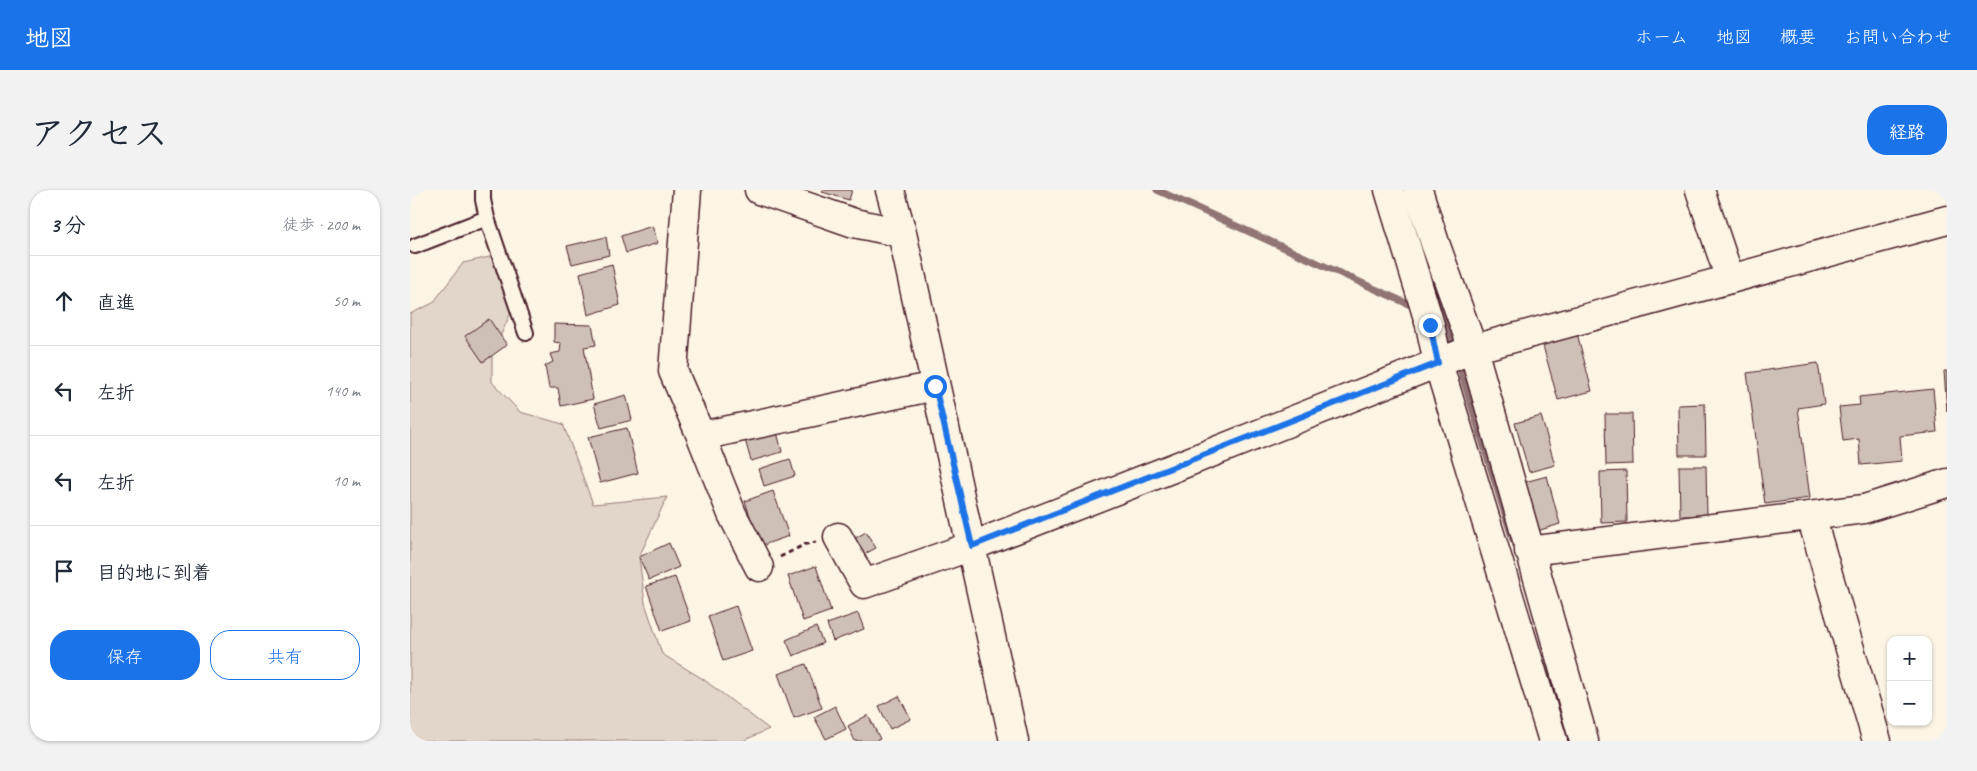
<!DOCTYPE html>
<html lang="ja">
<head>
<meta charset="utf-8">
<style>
	:root { --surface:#fff; --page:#f2f2f3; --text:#1f2937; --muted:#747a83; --line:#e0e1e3; --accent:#1a73e8 }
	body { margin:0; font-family:Caveat,"Klee One",sans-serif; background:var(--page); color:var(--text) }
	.controls { position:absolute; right:15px; bottom:15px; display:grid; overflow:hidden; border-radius:10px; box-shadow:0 1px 4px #0004 }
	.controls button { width:45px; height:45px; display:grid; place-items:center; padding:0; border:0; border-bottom:1px solid var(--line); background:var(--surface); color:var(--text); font:25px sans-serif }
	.stop { position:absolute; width:15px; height:15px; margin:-11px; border:4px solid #1a73e8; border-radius:50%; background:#fff }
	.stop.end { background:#1a73e8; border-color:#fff; box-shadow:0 1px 5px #0008 }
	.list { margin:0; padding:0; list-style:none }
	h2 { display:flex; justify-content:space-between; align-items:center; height:65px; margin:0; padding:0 20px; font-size:21px }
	h2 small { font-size:16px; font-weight:400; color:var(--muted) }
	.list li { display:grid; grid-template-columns:32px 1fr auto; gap:15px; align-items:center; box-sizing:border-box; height:90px; padding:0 20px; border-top:1px solid var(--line) }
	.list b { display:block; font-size:19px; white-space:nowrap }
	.list em { font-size:16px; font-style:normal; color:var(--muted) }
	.actions { display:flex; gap:10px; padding:15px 20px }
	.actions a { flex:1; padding:11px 0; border:1px solid var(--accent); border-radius:20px; text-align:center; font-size:18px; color:var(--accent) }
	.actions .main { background:var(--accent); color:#fff }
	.icon { flex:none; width:28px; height:28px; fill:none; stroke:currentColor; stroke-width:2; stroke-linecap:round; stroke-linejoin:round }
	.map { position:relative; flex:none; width:1537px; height:551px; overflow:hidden; border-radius:20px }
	header { display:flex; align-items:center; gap:30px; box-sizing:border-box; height:70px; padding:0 25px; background:var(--accent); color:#fff }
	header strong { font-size:24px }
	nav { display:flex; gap:28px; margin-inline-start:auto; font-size:18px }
	.intro { display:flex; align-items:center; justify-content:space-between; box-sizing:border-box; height:120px; padding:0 30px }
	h1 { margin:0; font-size:35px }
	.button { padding:12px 22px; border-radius:20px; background:var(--accent); color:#fff; font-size:18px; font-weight:700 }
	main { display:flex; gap:30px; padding:0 30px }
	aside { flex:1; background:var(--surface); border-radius:20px; box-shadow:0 1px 4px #0004 }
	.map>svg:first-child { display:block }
</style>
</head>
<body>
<header>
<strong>地図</strong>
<nav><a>ホーム</a><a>地図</a><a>概要</a><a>お問い合わせ</a></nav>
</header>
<div class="intro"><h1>アクセス</h1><a class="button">経路</a></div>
<main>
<aside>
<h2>3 分<small>徒歩 · 200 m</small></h2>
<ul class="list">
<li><svg class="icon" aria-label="ahead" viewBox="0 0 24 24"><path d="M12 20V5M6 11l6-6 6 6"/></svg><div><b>直進</b></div><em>50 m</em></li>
<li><svg class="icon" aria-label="left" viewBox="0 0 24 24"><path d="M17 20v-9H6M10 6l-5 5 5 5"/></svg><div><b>左折</b></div><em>140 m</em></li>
<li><svg class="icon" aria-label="left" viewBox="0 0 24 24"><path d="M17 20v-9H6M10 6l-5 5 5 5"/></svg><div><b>左折</b></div><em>10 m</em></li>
<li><svg class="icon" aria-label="arrive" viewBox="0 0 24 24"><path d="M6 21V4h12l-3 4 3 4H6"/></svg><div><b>目的地に到着</b></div></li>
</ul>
<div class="actions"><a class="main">保存</a><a>共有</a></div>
</aside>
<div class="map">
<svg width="1537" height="551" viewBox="0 0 1537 551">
	<rect width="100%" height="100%" fill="#fcf5e5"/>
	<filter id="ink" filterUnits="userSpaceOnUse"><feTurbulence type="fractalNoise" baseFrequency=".02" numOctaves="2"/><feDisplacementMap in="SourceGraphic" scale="10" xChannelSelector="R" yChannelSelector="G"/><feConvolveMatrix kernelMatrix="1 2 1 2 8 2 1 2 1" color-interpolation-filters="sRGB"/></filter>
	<g filter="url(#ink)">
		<!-- green -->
		<path fill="#e2d5ca" stroke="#967a7a" d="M84,66L102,120L82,165V192L110,222L153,234L183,314L257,307L229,367L235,413L252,464L293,489L359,539L333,551H0V124L23,113L53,73Z"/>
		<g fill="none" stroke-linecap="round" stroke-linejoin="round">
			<!-- stream -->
			<path stroke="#917474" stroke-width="7" d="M747,0L1007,118
				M1016,69L1045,161
				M1048,172L1103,350"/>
		</g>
		<!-- building -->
		<path fill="#cfc0b7" stroke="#4a1f2b" d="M413,0H442L439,10L412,2Z
			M242,36L248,53L216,63L211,46Z
			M196,47L199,65L162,74L157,56Z
			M202,74L210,115L178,125L170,83Z
			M79,129L97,155L73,172L55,146Z
			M144,134L182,135L186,155L174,157L183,209L151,216L148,198H139L135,176L143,172L140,164L150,162L151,153L144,152Z
			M1167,143L1182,201L1148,210L1132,152Z
			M1408,173L1414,214L1388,218L1400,308L1355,314L1337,183Z
			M1534,181H1537V221Z
			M1523,199L1527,242L1490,246L1492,271L1451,275L1449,249L1433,251L1429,217L1450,215L1449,207Z
			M216,205L222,230L191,238L184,214Z
			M1295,214L1296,265H1269L1268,215Z
			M1195,224H1222L1223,274L1196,275Z
			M1131,226L1145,275L1119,282L1105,233Z
			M217,238L228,283L190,293L178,247Z
			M366,238L372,262L341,271L334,246Z
			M380,269L385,286L354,296L349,279Z
			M1269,276H1296L1297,326H1270Z
			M1216,281L1217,332L1191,333L1190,282Z
			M1137,286L1150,334L1124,342L1111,293Z
			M363,301L379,346L350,356L335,311Z
			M456,342L466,358L449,367L440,351Z
			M259,353L269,377L239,390L229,367Z
			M406,376L421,421L393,431L378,386Z
			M265,387L281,431L252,441L236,396Z
			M326,416L342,461L313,471L298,426Z
			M448,423L454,439L423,451L417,434Z
			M406,437L413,453L383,466L376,450Z
			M396,474L412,518L384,528L368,484Z
			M489,506L501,529L480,539L469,516Z
			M425,516L436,539L416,549L404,527Z
			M458,525L470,549L465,551H445L438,536Z"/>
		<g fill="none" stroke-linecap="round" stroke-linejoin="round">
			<defs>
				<path id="lane" d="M73,0V10L77,28L116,143
					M5,56L77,28"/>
				<path id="street" d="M277,0L263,181L291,246L525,196
					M979,0L1020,135L1028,173L1143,551
					M1008,0L1025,53L1063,159L1174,551
					M1290,0L1320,89
					M291,246L322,324L349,377
					M1401,326L1467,551
					M428,347L454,394L562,356
					M1119,361L1454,319L1537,293"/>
				<path id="secondary" d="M349,0L444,33L492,43
					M480,0L492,43L604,551
					M562,356L758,280L1063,159L1537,30"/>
			</defs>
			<!-- lane casing -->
			<use href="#lane" stroke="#4a1f2b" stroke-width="18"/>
			<!-- street casing -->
			<use href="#street" stroke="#4a1f2b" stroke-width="31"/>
			<!-- secondary casing -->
			<use href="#secondary" stroke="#4a1f2b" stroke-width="31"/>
			<!-- path -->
			<path stroke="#4a1f2b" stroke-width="3" stroke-dasharray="5 4" stroke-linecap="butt" d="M370,367L396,354L406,352"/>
			<!-- lane -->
			<use href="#lane" stroke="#fcf5e5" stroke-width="14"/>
			<!-- street -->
			<use href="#street" stroke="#fcf5e5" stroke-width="28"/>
			<!-- secondary -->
			<use href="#secondary" stroke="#fcf5e5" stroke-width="28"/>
		</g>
	</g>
	<g fill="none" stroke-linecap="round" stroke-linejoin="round" filter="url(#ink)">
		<!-- route -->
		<path stroke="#1a73e8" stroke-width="6" d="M525,196L562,356L1028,173L1020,135"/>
	</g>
</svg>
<div class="controls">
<button>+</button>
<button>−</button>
</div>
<div class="stop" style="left:525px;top:196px"></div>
<div class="stop end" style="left:1020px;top:135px"></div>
</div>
</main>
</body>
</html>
